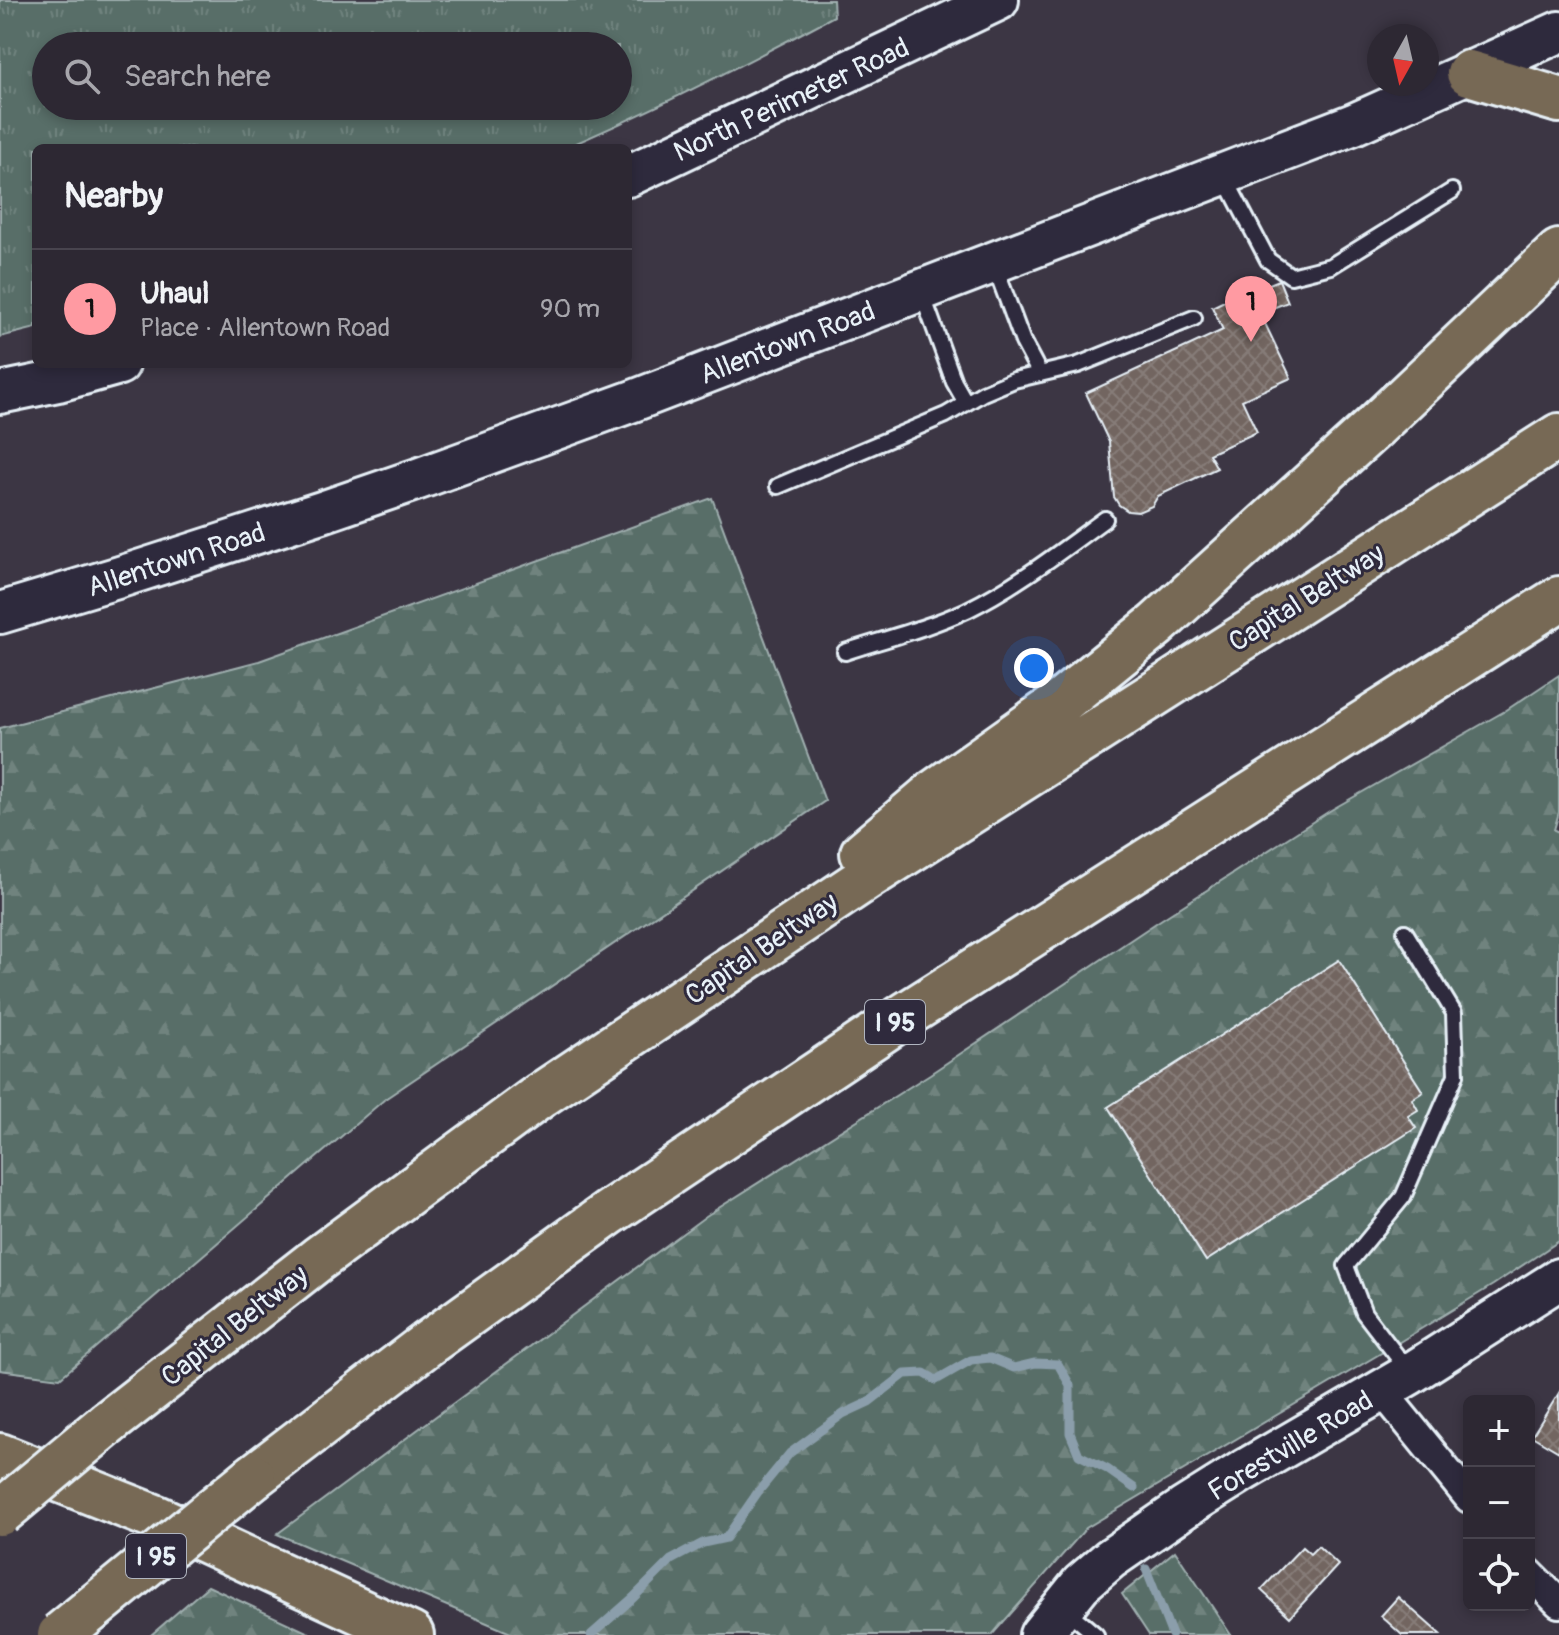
<!DOCTYPE html>
<html lang="en">
<head>
<meta charset="utf-8">
<style>
	:root { --surface:#2d2833; --page:#39343f; --text:#f1f3f6; --muted:#a7a6ac; --line:#48444e; --accent:#ff9aa2 }
	body { margin:0; font-family:Pangolin,sans-serif; background:var(--page); color:var(--text) }
	.controls { position:absolute; right:24px; bottom:24px; display:grid; overflow:hidden; border-radius:12px; box-shadow:0 4px 12px #0003 }
	.controls button { width:72px; height:72px; display:grid; place-items:center; padding:0; border:0; border-bottom:2px solid var(--line); background:var(--surface); color:var(--text); font:40px sans-serif }
	.compass { position:absolute; left:1367px; top:24px; width:72px; height:72px; border-radius:50%; background:var(--surface); box-shadow:0 4px 12px #0003; rotate:188deg }
	.you { position:absolute; left:1034px; top:668px; width:28px; height:28px; margin:-20px; border:6px solid #fff; border-radius:50%; background:#1a73e8; box-shadow:0 0 0 12px #1a73e833 }
	.badge { display:grid; place-items:center; width:52px; height:52px; border-radius:50%; background:var(--accent); color:#111; font-size:26px; font-weight:700 }
	.pin { position:absolute; translate:-50% -66px; filter:drop-shadow(0 2px 4px #0008) }
	.pin::after { content:''; position:absolute; top:42px; width:28px; height:24px; background:inherit; clip-path:polygon(0 0,100% 0,50% 100%) }
	.list { margin:0; padding:0; list-style:none }
	h2 { display:flex; justify-content:space-between; align-items:center; height:104px; margin:0; padding:0 32px; font-size:34px }
	h2 small { font-size:26px; font-weight:400; color:var(--muted) }
	.list li { display:grid; grid-template-columns:52px 1fr auto; gap:24px; align-items:center; box-sizing:border-box; height:120px; padding:0 32px; border-top:2px solid var(--line) }
	.list b { display:block; font-size:30px; white-space:nowrap }
	.list p { margin:0; font-size:26px; white-space:nowrap; color:var(--muted) }
	.list em { font-size:26px; font-style:normal; color:var(--muted) }
	.icon { flex:none; width:44px; height:44px; fill:none; stroke:currentColor; stroke-width:2; stroke-linecap:round; stroke-linejoin:round }
	.map { position:relative; flex:none; width:1559px; height:1635px; overflow:hidden }
	.search { position:absolute; background:var(--surface); box-shadow:0 4px 12px #0003; left:32px; top:32px; width:600px; height:88px; display:flex; align-items:center; gap:20px; box-sizing:border-box; padding:0 28px; border-radius:44px; color:var(--muted); font-size:30px }
	.panel { position:absolute; background:var(--surface); box-shadow:0 4px 12px #0003; left:32px; top:144px; width:600px; height:224px; border-radius:12px }
	.map>svg:first-child { display:block }
</style>
</head>
<body>
<div class="map">
<svg width="1559" height="1635" viewBox="0 0 1559 1635">
	<defs>
		<pattern id="grass-tufts" width="24" height="20" patternUnits="userSpaceOnUse" patternTransform="scale(2)"><rect width="24" height="20" fill="#586e68"/><path d="M3 7l-1-3M5 7V3M7 7l1-3M15 17l-1-3M17 17v-4M19 17l1-3" fill="none" stroke="#70837e"/></pattern>
		<pattern id="forest-firs" width="22" height="20" patternUnits="userSpaceOnUse" patternTransform="scale(2)"><rect width="22" height="20" fill="#586e68"/><path d="M5 1l3.5 6h-7zM16 11l3.5 6h-7z" fill="#70837e"/></pattern>
		<pattern id="building-cross-hatch" width="8" height="8" patternUnits="userSpaceOnUse" patternTransform="scale(2)"><rect width="8" height="8" fill="#726560"/><path d="M0 0l8 8M0 8l8-8" fill="none" stroke="#867c78"/></pattern>
	</defs>
	<rect width="100%" height="100%" fill="#3c3644"/>
	<filter id="ink" filterUnits="userSpaceOnUse"><feTurbulence type="fractalNoise" baseFrequency=".0125" numOctaves="2"/><feDisplacementMap in="SourceGraphic" scale="16" xChannelSelector="R" yChannelSelector="G"/><feConvolveMatrix kernelMatrix="1 2 1 2 8 2 1 2 1" color-interpolation-filters="sRGB"/></filter>
	<g filter="url(#ink)">
		<!-- grass -->
		<path fill="url(#grass-tufts)" stroke="#a0b0b0" stroke-width="2" fill-rule="evenodd" d="M0,0H833L834,16C745,64 658,108 565,148H36V328L0,337ZM46,46H618V106H46Z"/>
		<!-- forest -->
		<path fill="url(#forest-firs)" stroke="#a0b0b0" stroke-width="2" d="M712,498L825,801L385,1099L60,1378L0,1370V728L259,661Z
			M1559,675V812L1554,830L1559,832V1241L1493,1285L1383,1352L1086,1528L992,1635H521L513,1634L277,1534L706,1216L930,1074L1159,921L1331,810L1505,711Z
			M1175,1551L1231,1635H1149L1122,1594Z
			M208,1586L313,1635H151Z"/>
		<g fill="none" stroke-linecap="round" stroke-linejoin="round">
			<!-- stream -->
			<path stroke="#8b9eab" stroke-width="9" d="M1146,1569L1172,1635
				M591,1635L633,1598L671,1560L703,1543L726,1538L758,1492L790,1453L843,1414L869,1402L905,1374L924,1373L936,1380L971,1360L990,1358L1014,1368L1035,1363L1058,1364L1070,1385V1433L1079,1455L1107,1469L1134,1488"/>
		</g>
		<!-- building -->
		<path fill="url(#building-cross-hatch)" stroke="#e8f1f8" stroke-width="2" d="M1279,280L1288,302L1260,313L1291,378L1242,400L1257,432L1209,454L1217,468L1158,496L1152,506L1138,512L1128,511L1119,505L1114,497L1109,442L1086,393L1223,330L1212,307L1249,289L1250,292Z
			M1339,960L1423,1092L1412,1099L1418,1110L1408,1116L1416,1128L1206,1261L1108,1107Z
			M1559,1393V1452L1532,1436Z
			M1318,1546L1338,1565L1290,1617L1261,1590L1302,1547L1310,1554Z
			M1398,1597L1441,1635H1402L1381,1616Z"/>
		<g fill="none" stroke-linecap="round" stroke-linejoin="round">
			<defs>
				<path id="lane" d="M1225,178L1268,260L1291,276L1331,266L1452,191
					M994,264L1023,342L1040,374
					M921,291L954,382L966,403
					M778,486L946,415L983,393L1014,380L1078,365L1194,318
					M845,652C885,639 928,628 967,610C1016,586 1061,551 1105,519
					M1405,932L1454,1013L1456,1075L1403,1197L1346,1266L1364,1313L1410,1373
					M1065,1609L1096,1635"/>
				<path id="street" d="M1382,1391L1469,1498
					M1529,1573L1559,1603"/>
				<path id="secondary" d="M628,176L998,0
					M0,393L58,381L119,364
					M0,613L120,577L322,512L418,479L633,401L1354,124L1559,32
					M1040,1635L1081,1584L1110,1559L1184,1508L1243,1471L1410,1374L1559,1279"/>
				<path id="highway" d="M1469,73L1559,100
					M863,853L935,792L1055,707L1156,625L1372,429L1559,252
					M108,1423L318,1259L541,1095L866,878L1559,436
					M0,1456L157,1518L411,1635
					M253,1477L427,1344L609,1213L907,1014L1559,599"/>
			</defs>
			<!-- lane casing -->
			<use href="#lane" stroke="#e8f1f8" stroke-width="20"/>
			<!-- street casing -->
			<use href="#street" stroke="#e8f1f8" stroke-width="34"/>
			<!-- secondary casing -->
			<use href="#secondary" stroke="#e8f1f8" stroke-width="46"/>
			<!-- highway casing -->
			<use href="#highway" stroke="#e8f1f8" stroke-width="50"/>
			<!-- lane -->
			<use href="#lane" stroke="#2f2a3d" stroke-width="14"/>
			<!-- street -->
			<use href="#street" stroke="#2f2a3d" stroke-width="28"/>
			<!-- secondary -->
			<use href="#secondary" stroke="#2f2a3d" stroke-width="40"/>
			<!-- highway -->
			<use href="#highway" stroke="#776954" stroke-width="44"/>
			<defs>
				<path id="highway-bridge" d="M0,1513L108,1423
					M60,1635L253,1477"/>
			</defs>
			<!-- highway-bridge casing -->
			<use href="#highway-bridge" stroke="#e8f1f8" stroke-width="50" stroke-linecap="butt"/>
			<!-- highway-bridge -->
			<use href="#highway-bridge" stroke="#776954" stroke-width="44"/>
		</g>
	</g>
	<g text-anchor="middle" stroke-width="6" stroke-linejoin="round" paint-order="stroke">
		<!-- shield labels -->
		<g fill="#2f2a3d" stroke="#b0b5c0" stroke-width="2">
			<rect x="865" y="1000" width="60" height="44" rx="6"/>
			<rect x="126" y="1534" width="60" height="44" rx="6"/>
		</g>
		<g font-size="26" font-weight="bold" fill="#e8f1f8">
			<text x="895" y="1031">I 95</text>
			<text x="156" y="1565">I 95</text>
		</g>
		<!-- street labels -->
		<g font-size="28" fill="#e8f1f8" stroke="#2f2a3d">
			<text transform="translate(791 99) rotate(-25)" y="10">North Perimeter Road</text>
			<text transform="translate(787 342) rotate(-21)" y="10">Allentown Road</text>
			<text transform="translate(176 559) rotate(-18)" y="10">Allentown Road</text>
			<text transform="translate(1306 597) rotate(-32)" y="10">Capital Beltway</text>
			<text transform="translate(761 948) rotate(-34)" y="10">Capital Beltway</text>
			<text transform="translate(234 1325) rotate(-38)" y="10">Capital Beltway</text>
			<text transform="translate(1290 1445) rotate(-31)" y="10">Forestville Road</text>
		</g>
	</g>
</svg>
<div class="controls">
<button>+</button>
<button>−</button>
<button><svg class="icon" aria-label="locate" viewBox="0 0 24 24"><circle cx="12" cy="12" r="6"/><path d="M12 2v4M12 18v4M2 12h4M18 12h4"/></svg></button>
</div>
<svg class="compass" viewBox="-18 -18 36 36"><path d="M0-13l5 13h-10z" fill="#e53935"/><path d="M0 13l5-13h-10z" fill="#a7a6ac"/></svg>
<div class="you"></div>
<div class="pin badge" style="left:1251px;top:342px">1</div>
<div class="search"><svg class="icon" aria-label="search" viewBox="0 0 24 24"><circle cx="10" cy="10" r="6"/><path d="M15 15l6 6"/></svg>Search here</div>
<section class="panel">
<h2>Nearby<small></small></h2>
<ul class="list">
<li><span class="badge">1</span><div><b>Uhaul</b><p>Place · Allentown Road</p></div><em>90 m</em></li>
</ul>
</section>
</div>
</body>
</html>
